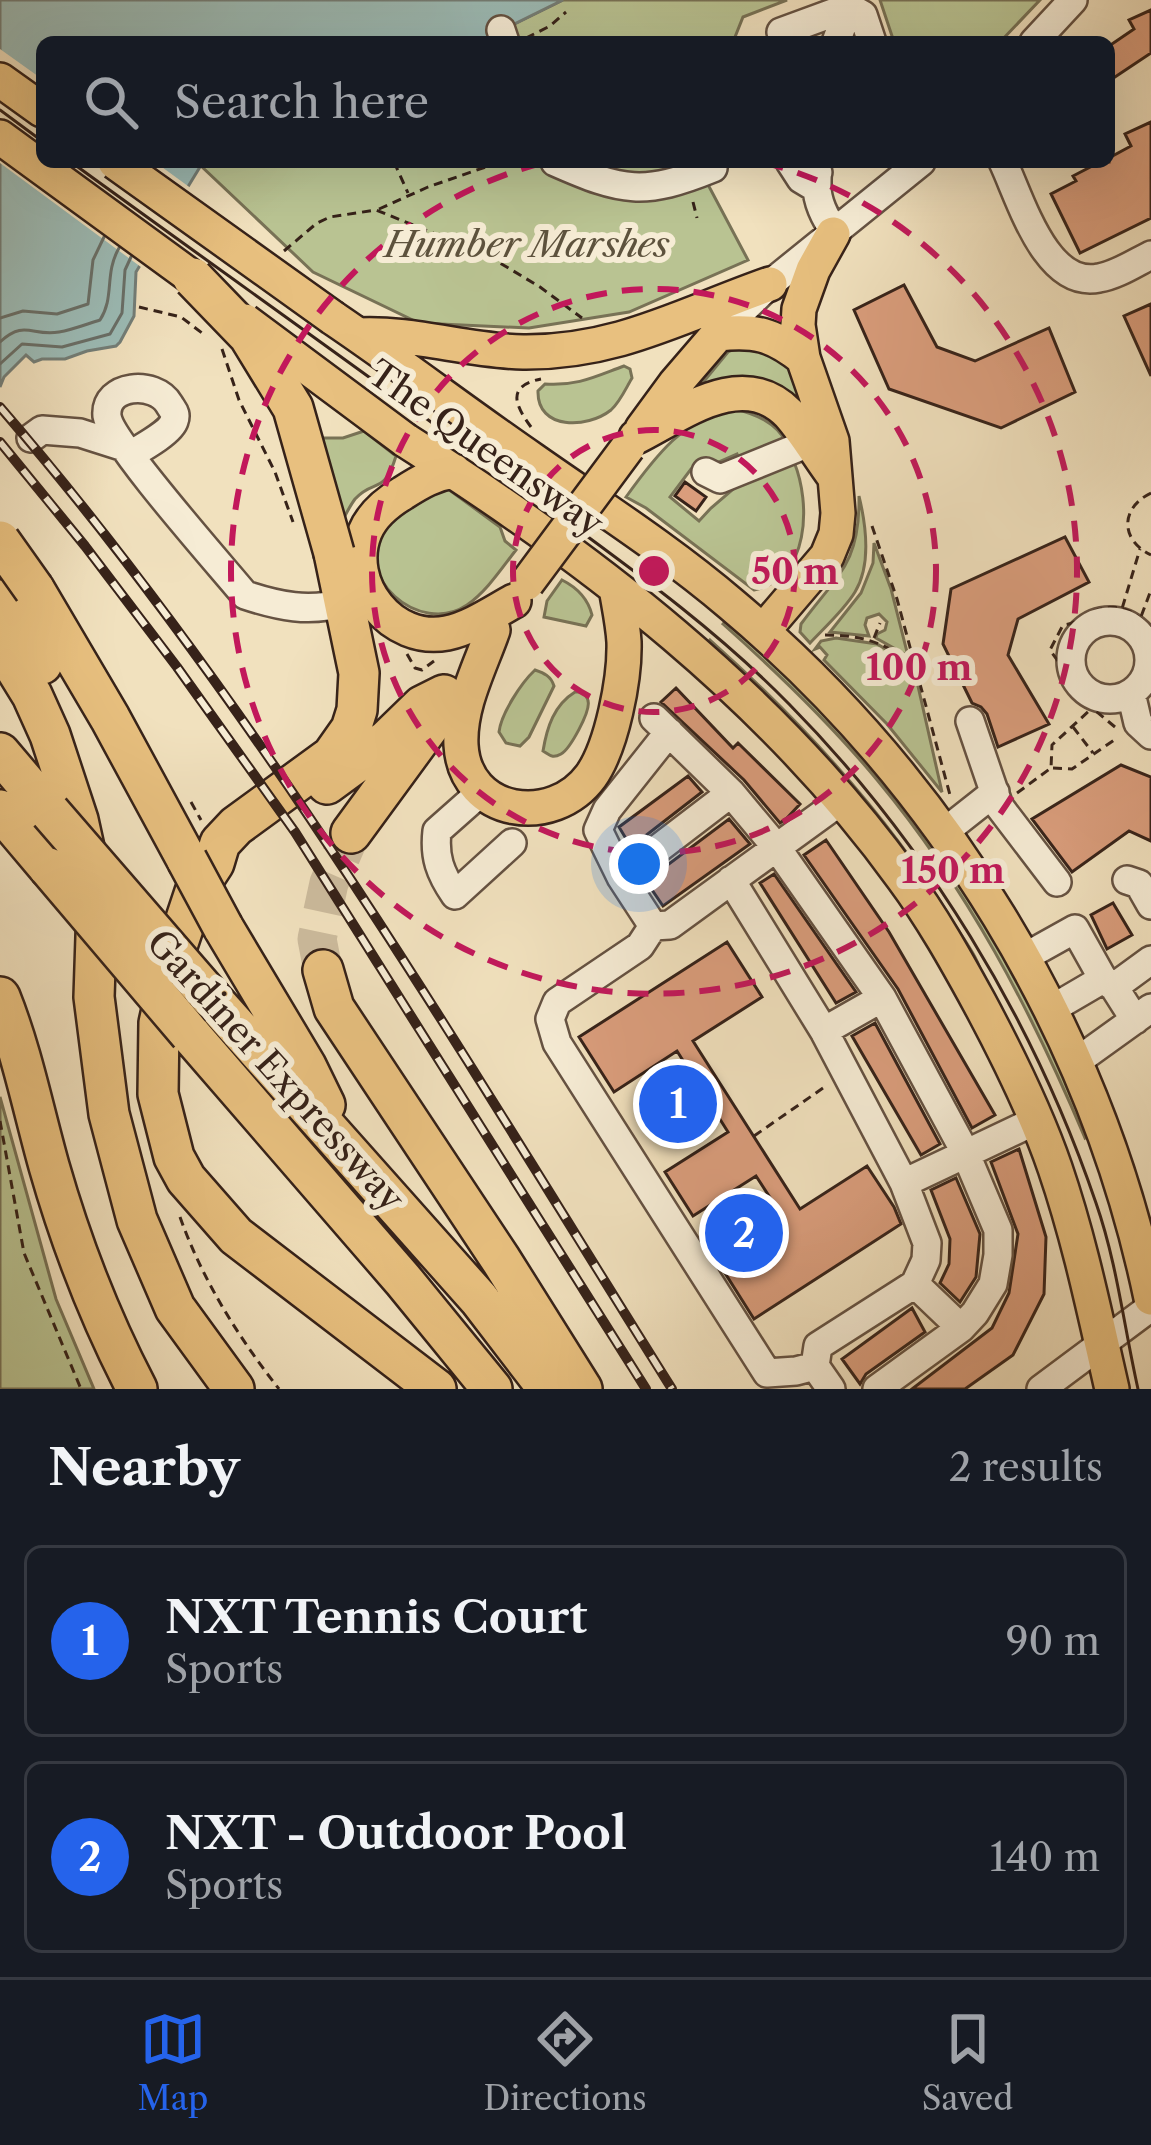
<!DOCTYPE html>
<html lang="en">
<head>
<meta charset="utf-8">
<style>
	:root { --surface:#171b24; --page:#242831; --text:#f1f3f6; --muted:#9ea1a6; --line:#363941; --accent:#2563eb }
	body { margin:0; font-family:"Libre Caslon Text",serif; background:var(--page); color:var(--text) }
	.you { position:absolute; left:639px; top:864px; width:42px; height:42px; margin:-30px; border:9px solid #fff; border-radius:50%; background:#1a73e8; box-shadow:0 0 0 18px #1a73e833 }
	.badge { display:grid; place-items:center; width:78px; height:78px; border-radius:50%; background:var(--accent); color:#fff; font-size:39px; font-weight:700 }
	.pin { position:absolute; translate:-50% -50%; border:6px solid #fff; box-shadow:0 3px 12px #0006 }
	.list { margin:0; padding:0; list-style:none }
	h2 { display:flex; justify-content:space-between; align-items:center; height:156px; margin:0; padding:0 48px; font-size:51px }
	h2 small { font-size:39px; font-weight:400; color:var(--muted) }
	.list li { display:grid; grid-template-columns:78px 1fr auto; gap:36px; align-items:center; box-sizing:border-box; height:192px; margin:0 24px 24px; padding:0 24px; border:3px solid var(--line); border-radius:18px }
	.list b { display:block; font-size:45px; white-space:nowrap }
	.list p { margin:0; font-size:39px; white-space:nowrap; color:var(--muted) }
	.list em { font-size:39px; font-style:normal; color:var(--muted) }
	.icon { flex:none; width:66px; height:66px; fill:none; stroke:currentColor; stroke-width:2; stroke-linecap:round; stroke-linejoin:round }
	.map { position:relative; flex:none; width:1151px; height:1389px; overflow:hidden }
	.search { position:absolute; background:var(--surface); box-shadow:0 12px 48px #0002; left:36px; right:36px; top:36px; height:132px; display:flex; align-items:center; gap:30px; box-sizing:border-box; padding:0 42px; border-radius:18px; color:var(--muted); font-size:45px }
	.sheet { height:588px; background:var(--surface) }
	nav { display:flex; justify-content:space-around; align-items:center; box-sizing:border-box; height:168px; border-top:3px solid var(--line); background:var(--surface); font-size:33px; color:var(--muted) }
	nav a { display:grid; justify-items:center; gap:6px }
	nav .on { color:var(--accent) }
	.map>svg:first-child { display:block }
</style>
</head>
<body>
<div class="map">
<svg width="1151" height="1389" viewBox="0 0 1151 1389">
	<rect width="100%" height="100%" fill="#f1e1be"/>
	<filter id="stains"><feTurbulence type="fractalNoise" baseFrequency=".00167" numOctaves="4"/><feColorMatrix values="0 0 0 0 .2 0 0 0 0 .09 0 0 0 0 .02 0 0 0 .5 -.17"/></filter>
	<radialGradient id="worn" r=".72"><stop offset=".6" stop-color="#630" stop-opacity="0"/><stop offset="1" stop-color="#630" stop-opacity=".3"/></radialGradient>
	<!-- green -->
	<path fill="#b9c392" stroke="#787256" stroke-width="3" d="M563,0H787L743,17L733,42H478Z
		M880,0H1040L1000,42H894Z
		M203,162H696L748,260L629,312L529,328L419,323L313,272L200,165Z
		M746,344L791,360L816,425L700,386L728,352Z
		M624,366L630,369L632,378C626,388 620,402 611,410C587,429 537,430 538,391L545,384C578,386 594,377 624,366Z
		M735,409C755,414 776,422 786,442L740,462L737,454L719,462L720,470L691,469L670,497L699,521L711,508L746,478L794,462C811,503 810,579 754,590L646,508L626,497C654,458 685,416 735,409Z
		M364,431L396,456C384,496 374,478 355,499C349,507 344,518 339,527L316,438H343Z
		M438,489H448L500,527L505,541L516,550C501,569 487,591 467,605C420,637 348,576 386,526C398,510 421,499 438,489Z
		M859,496C866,525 872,564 855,592C844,610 825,627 810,643L800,632L801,624C838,574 860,564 859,496Z
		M874,543L891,589L908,656L876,638L877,634L885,630L887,622L879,614L867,618L865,625L869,636L830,632L861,593L873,563Z
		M562,580C576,587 588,599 592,615L586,626L544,617L547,601Z
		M729,617L833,717L925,829L1008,956L1092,1134L1085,1138C1031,1010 967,888 878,781C831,724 778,673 723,624Z
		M836,638L877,644L897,656L915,673L942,792L887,724L824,660L827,655L820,647L815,649L821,641Z
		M710,640C803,723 888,815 953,922C964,940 980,959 983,980L703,648Z
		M535,670C544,673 551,676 554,686L529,737L520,746L506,743L499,732C501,714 521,683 535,670Z
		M575,692H583C585,695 588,698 588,701C591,711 570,749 561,754C552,759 550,755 543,751C547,727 554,705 575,692Z
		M673,1067L709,1124L683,1140L647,1084Z
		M0,1097L56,1299L94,1389H0Z"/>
	<!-- water -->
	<path fill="#9cbcb7" stroke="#737e78" stroke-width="3" d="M0,0H563L478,42H42V162H203L136,272L134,316L120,342L116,346L87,351L65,359H42L34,362L26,355L4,377L0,387Z
		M770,1200L782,1219L738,1246L715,1209L727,1202L739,1220Z"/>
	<!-- pier -->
	<path fill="#f1e1be" d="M0,49L42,79V162H155L192,189L145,270L0,163Z"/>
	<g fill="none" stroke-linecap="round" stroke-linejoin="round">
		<!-- shore -->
		<path stroke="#696f68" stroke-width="3" d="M0,318L23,311L57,314L88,304L93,260L104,237
			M0,342C25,319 32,337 59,332C72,330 87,324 100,320C115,297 104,274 119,248
			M0,364L22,344L62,347L110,334L122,313L125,270L131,257"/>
	</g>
	<!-- building -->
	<path fill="#da9d7c" stroke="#362219" stroke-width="3" d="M1151,10V53L1109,81V46L1134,29L1129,20Z
		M1151,122V218L1080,253L1051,194L1076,181L1073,176L1100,162H1109V158L1131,146L1125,134Z
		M904,285L937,347L975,361L1049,328L1075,392L1001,428L889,389L854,310Z
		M1151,304V376L1124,316Z
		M685,482L706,497L696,511L675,496Z
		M1065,537L1089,582L1018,619L1008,655L1049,724L998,747L987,714L981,707L972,703L943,644L951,589Z
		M676,688L733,748L738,743L800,804L787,818L780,823L744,780L661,702Z
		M1121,765L1151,777V841L1129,831L1072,872L1032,819Z
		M688,776L702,792L631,847L619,827Z
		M729,819L750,844L663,906L646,881Z
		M826,840L889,932L995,1115L972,1128L898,989L804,855Z
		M774,874L856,992L836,1003L760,883Z
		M1113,903L1132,935L1107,949L1091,915Z
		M727,942L762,997L693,1041L800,1209L867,1166L894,1207L901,1224L754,1319L718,1262L784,1219L756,1176L693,1216L665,1172L728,1132L677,1051L614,1092L579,1037Z
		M875,1023L940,1144L921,1155L852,1036Z
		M1019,1149L1046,1237L1044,1294L1013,1355L965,1389H912L992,1328L1009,1293L1018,1234L991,1162Z
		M956,1178L980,1234L976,1277L960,1302L940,1283L949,1264L950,1239L931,1190Z
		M912,1308L925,1332L866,1374L860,1384L842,1359Z"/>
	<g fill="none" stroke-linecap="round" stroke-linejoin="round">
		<!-- highway-tunnel -->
		<path stroke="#ccbb9d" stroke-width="39" stroke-dasharray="39 20" stroke-linecap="butt" d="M323,970L317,939L329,883L351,833"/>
		<defs>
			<path id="minor" d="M501,30L505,42
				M784,42L781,32L849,7L863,15L872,42
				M836,42L849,7
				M1034,42L1073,0
				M555,162C623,192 644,196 713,168
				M790,162L801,179L816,188
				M815,162C820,183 817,162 817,183C816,200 825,219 836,233
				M1003,162C1021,200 1046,289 1099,278C1117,275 1135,263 1151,255
				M718,334L770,284L921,162
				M31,438L42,430L80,433L124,447
				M130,455C140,449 171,432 174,421C177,413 173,411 169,404C155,380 104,384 107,416C110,441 222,567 245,595C278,606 310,613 344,602
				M706,472L720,479L809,443
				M1071 660a39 39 0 1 1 78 0a39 39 0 1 1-78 0Z
				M1131,693L1138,723L1151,735
				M654,718L731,793L777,848L882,998L965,1152L998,1230V1255L993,1284L975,1313L961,1328L877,1389
				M970,721L999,806L1057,882
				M669,732L607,810L598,830L621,877L653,926L670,925L842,800
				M481,792L437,831C434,857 440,873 455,895L512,843
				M943,833L995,792
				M621,877L731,793
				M731,880L824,1031L904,1183L927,1243L926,1260L915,1284L961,1328
				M1127,880L1139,884L1151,905
				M653,926L640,946L557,1002L550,1019L557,1043L767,1373L796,1371L815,1366
				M1023,958L1075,929L1103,979
				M1114,987L1151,960
				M1050,1010L1103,979L1114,987L1135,1020
				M824,1031L882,998
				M1076,1062L1151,1008
				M904,1183L1037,1120
				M831,1389L815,1366L818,1346L915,1284
				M1041,1389L1151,1307"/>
			<path id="major" d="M0,80L42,110
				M0,137L193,278
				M333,318C401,364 466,414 533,460C600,507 669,551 731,604C942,781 1095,1029 1151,1298
				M358,335C413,332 467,351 523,352C618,353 684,314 770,284
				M642,429L675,384L718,334C755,330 773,334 803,358
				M636,437C682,414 742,366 789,414C805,432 818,455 833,475
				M405,440C592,559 772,697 903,878C932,917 956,960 979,1002C1008,1056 1035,1110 1055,1168C1080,1241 1095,1315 1112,1389
				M454,471C434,474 420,482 403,493C388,502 372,515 365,532C344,584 392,644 447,633C471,628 494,612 514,601
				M493,630C480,667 459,706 461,745C465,816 553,828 591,776C612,746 625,679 624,642C623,624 619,606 616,588
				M763,631L827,556L836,534L838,513L832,441L803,358L798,325L799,309L813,270L833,234"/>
			<path id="highway" d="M334,553L359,673L357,710L351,729L332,756L236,826L220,843L214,863L195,892L175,952L159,1023L158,1094L174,1157L186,1179L236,1236L436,1389
				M34,589L110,718L187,860
				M0,600L28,638L42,664
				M0,643L32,695L50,735L78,820L97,907L94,997L109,1114L137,1220L175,1308L234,1389
				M0,753L50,812
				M327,784L387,740L422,706L444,695
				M0,810L49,868
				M351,833L433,721
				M223,927L306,1066L325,1105
				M323,970L334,1008L501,1260L582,1389
				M0,997C22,1052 33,1109 49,1166C71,1243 100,1318 137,1389
				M212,999L479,1299L548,1389
				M190,1034L403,1280L492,1389"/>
		</defs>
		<!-- minor casing -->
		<use href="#minor" stroke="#655242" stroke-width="32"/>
		<!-- major casing -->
		<use href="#major" stroke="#362219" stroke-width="38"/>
		<!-- highway casing -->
		<use href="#highway" stroke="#362219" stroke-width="44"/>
		<!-- path -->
		<path stroke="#362219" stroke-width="3" stroke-dasharray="9 6" stroke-linecap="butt" d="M526,38L550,26L566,12
			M394,162L408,193
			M693,202L697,218
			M379,209L428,187L500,162
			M284,251L317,223L330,217L376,210L485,254L540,287L582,318
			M139,307L181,317L206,336
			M222,349L239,400L275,472L293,522
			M531,427C515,405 506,386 541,379
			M1151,493C1120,508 1120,540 1151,555
			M872,526L897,599L950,795
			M1118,622L1140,549
			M1136,630L1151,590
			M825,635C860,635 884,642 912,663
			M874,638L880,623
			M407,654L415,668L422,670L434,661
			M1073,727L1093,753
			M1115,727L1069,689L1058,661L1050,650L1063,625C1075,624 1079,618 1090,613C1117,601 1133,609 1151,629
			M1053,768L1072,769L1117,738
			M1017,793L1051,768L1052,745L1090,710
			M191,802L201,820
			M0,1121L24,1253L81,1389
			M754,1136L826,1086
			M180,1217C202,1279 238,1337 279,1389"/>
		<!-- minor -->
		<use href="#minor" stroke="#f6ecd5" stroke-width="27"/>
		<!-- major -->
		<use href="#major" stroke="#e8c07f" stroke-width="33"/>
		<!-- highway -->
		<use href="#highway" stroke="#e8c07f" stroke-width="39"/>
		<!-- tram -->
		<path stroke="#362219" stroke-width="3" d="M0,110L42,141
			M71,162C221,271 372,378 520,487C613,556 708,621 789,704C926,843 1033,1018 1096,1203C1117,1263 1124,1327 1138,1389"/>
		<defs>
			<path id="rail" d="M0,407C260,708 461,1053 672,1389
				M0,442L85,546L177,667L295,832L646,1389"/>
		</defs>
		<!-- rail casing -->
		<use href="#rail" stroke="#362219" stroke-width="10"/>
		<!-- rail -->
		<use href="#rail" stroke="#f6ecd5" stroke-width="6" stroke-dasharray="18" stroke-linecap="butt"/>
		<defs>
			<path id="major-bridge" d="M115,162L333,318
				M245,321L405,440
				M527,583L628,447"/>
			<path id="highway-bridge" d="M193,278L249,336L293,408L334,553
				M0,541L34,589
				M50,812L212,999
				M187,860L223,927
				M49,868L190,1034"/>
		</defs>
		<!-- major-bridge casing -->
		<use href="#major-bridge" stroke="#362219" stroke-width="38" stroke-linecap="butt"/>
		<!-- highway-bridge casing -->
		<use href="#highway-bridge" stroke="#362219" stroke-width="44" stroke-linecap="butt"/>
		<!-- major-bridge -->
		<use href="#major-bridge" stroke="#e8c07f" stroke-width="33"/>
		<!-- highway-bridge -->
		<use href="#highway-bridge" stroke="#e8c07f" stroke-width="39"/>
	</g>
	<!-- distance rings -->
	<g fill="none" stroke="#c2185b" stroke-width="6" stroke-dasharray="21 15">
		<circle cx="654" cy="571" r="141"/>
		<circle cx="654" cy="571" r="282"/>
		<path d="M763 162A423 423 0 1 1 545 162"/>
	</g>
	<g text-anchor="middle" stroke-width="12" stroke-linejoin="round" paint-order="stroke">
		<!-- park labels -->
		<g font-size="36" font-style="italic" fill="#5d523d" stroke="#f6ecd5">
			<text x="527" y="257">Humber Marshes</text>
		</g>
		<!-- street labels -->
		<g font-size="36" fill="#362219" stroke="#f6ecd5">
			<text transform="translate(486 448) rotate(35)" y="13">The Queensway</text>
			<text transform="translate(276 1070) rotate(48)" y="13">Gardiner Expressway</text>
		</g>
	</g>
	<circle cx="654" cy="571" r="18" fill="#c2185b" stroke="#f6ecd5" stroke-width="6"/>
	<g font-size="36" text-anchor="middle" font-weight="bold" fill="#c2185b" stroke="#f6ecd5" stroke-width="12" stroke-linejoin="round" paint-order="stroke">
		<text x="795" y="584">50 m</text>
		<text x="919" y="680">100 m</text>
		<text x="953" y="883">150 m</text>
	</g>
	<rect width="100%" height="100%" filter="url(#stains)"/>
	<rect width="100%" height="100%" fill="url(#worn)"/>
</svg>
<div class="you"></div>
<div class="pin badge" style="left:678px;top:1104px">1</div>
<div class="pin badge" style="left:744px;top:1233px">2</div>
<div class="search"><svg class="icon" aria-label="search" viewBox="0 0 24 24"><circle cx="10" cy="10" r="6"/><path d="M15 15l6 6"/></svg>Search here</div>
</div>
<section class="sheet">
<h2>Nearby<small>2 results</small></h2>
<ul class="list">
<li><span class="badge">1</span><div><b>NXT Tennis Court</b><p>Sports</p></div><em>90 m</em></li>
<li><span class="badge">2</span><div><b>NXT - Outdoor Pool</b><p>Sports</p></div><em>140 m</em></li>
</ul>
</section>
<nav>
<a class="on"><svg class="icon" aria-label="map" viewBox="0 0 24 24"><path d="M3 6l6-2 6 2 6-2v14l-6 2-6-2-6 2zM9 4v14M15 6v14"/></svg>Map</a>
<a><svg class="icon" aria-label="directions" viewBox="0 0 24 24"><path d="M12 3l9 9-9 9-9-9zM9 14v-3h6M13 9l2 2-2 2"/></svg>Directions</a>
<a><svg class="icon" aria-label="saved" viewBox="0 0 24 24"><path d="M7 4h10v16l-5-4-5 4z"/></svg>Saved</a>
</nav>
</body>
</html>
